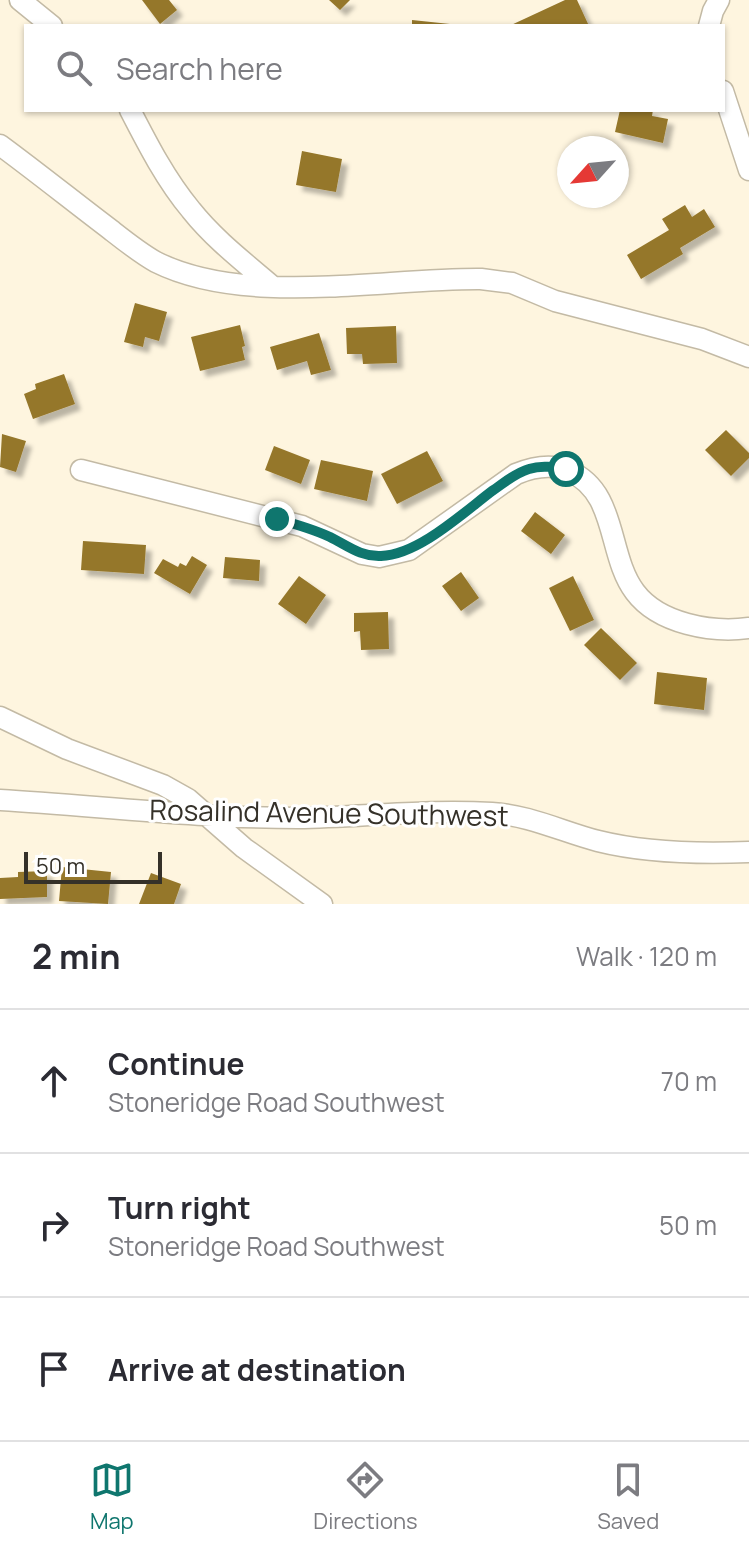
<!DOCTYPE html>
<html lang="en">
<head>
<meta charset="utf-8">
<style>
	:root { --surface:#fff; --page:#f7f7f7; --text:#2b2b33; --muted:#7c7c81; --line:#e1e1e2; --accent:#0f766e }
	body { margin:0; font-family:Manrope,sans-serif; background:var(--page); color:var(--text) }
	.compass { position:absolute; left:557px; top:136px; width:72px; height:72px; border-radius:50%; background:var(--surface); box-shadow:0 2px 6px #0004; rotate:243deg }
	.scale { position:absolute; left:24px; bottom:20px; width:138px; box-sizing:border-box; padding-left:8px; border:4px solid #353129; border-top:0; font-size:22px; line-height:28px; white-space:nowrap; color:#353129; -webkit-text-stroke:6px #fff; paint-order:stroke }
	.stop { position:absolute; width:24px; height:24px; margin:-18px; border:6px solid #0f766e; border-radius:50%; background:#fff }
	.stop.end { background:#0f766e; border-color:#fff; box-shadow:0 2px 8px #0008 }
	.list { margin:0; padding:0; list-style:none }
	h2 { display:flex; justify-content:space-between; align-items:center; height:104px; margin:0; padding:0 32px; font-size:34px }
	h2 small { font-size:26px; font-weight:400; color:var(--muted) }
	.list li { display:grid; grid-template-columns:52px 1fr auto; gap:24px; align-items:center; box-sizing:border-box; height:144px; padding:0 32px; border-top:2px solid var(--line) }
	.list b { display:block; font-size:30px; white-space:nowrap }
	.list p { margin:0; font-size:26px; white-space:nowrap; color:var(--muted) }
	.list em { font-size:26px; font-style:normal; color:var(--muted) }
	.icon { flex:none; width:44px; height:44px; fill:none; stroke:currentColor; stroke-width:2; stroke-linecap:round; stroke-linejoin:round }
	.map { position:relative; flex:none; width:749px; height:904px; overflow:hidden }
	.search { position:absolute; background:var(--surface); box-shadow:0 2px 6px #0004; left:24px; right:24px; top:24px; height:88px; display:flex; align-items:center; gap:20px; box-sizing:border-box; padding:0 28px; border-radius:0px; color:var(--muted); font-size:30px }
	.sheet { height:536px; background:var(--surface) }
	nav { display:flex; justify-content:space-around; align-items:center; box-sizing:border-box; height:112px; border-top:2px solid var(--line); background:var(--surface); font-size:22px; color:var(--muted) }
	nav a { display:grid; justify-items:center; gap:4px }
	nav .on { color:var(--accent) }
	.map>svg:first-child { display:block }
</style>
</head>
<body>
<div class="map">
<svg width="749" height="904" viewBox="0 0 749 904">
	<defs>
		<filter id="shadow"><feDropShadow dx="6" dy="6" stdDeviation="2" flood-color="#0004"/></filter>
	</defs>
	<rect width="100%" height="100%" fill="#fef5df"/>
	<!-- building -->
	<path fill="#95772b" filter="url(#shadow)" d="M142,0H169L177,10L160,24Z
		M329,0H350L340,10Z
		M565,0H577L589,26H509Z
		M412,20L450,24V26H412Z
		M620,110H653L652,116L668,119L663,143L615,132Z
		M302,151L342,159L336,192L296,185Z
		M685,205L692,217L704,209L715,227L680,248L683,254L641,279L627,255L669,230L662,219Z
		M135,303L167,312L159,341L145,337L143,347L124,342Z
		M240,325L245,346L242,347L245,360L200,371L191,337Z
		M396,326L397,363L363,364L362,354H347L346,328Z
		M319,333L331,370L311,375L307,361L277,370L270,347Z
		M64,374L75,404L33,419L24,394L36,389L35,384Z
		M726,430L749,453V458L731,476L705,450Z
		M2,434L26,441L16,472L0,467Z
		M274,446L310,460L301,484L265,470Z
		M427,451L443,481L397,504L381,474Z
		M321,460L373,471L367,501L314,489Z
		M535,512L565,535L551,554L521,531Z
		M83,541L146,545L144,574L81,570Z
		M192,556L207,565L190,594L154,573L163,559L178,567L180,563L186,566Z
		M225,557L260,560L259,581L223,578Z
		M461,572L479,598L461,611L442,586Z
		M299,576L326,595L306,624L278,604Z
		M573,576L594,620L570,631L549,588Z
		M388,612L389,649L361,650L360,631L354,632V613Z
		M601,628L637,663L620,680L584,645Z
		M657,672L707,678L704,710L654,704Z
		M62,867L111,872L108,904L59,901Z
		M47,871V897L0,899V878L18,877V872Z
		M151,873L181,884L174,904H139Z"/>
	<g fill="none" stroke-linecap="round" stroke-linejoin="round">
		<defs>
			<path id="street" d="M20,0L52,26
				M709,26L713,11L719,0
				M723,91L749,170
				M130,110C148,145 166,180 191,210C214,239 244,262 272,286
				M0,145C38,173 74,202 111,230C125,241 140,253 156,262C246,307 382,278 481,279L512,283L555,301L702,339L749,357
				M81,470L302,526L362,554L379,557L409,550L516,474C533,467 551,463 569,471C618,492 607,555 635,592C659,624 712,633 749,628
				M0,717L67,749L163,785L188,799L244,848L322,904
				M0,800C99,806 198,818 298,818C363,817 427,809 492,813C529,815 563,832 598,841C646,853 699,854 749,852"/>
		</defs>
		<!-- street casing -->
		<use href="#street" stroke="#c3baa5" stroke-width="23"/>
		<!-- street -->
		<use href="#street" stroke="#fff" stroke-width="20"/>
	</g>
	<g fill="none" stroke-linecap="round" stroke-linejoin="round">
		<!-- route -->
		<path stroke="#0f766e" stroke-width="10" d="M277,519C295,524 313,529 330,537C348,546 361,557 381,556C418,555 463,513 492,491C504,483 515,473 529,469C541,465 554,467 566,469"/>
	</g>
	<g text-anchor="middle" stroke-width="6" stroke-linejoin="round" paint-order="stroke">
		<!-- street labels -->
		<g font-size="28" fill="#353129" stroke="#fff">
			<text transform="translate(329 813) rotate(1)" y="10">Rosalind Avenue Southwest</text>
		</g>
	</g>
</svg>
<svg class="compass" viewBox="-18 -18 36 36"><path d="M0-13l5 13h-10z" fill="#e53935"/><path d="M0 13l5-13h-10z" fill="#7c7c81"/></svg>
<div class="scale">50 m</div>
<div class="stop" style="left:566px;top:469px"></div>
<div class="stop end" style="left:277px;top:519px"></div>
<div class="search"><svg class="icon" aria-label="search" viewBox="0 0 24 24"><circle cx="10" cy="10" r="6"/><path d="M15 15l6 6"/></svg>Search here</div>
</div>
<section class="sheet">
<h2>2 min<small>Walk · 120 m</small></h2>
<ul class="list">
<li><svg class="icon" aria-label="ahead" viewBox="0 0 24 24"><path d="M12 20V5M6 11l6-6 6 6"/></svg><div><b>Continue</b><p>Stoneridge Road Southwest</p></div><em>70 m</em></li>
<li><svg class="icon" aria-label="right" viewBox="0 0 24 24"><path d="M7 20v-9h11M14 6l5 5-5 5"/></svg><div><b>Turn right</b><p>Stoneridge Road Southwest</p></div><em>50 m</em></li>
<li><svg class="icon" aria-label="arrive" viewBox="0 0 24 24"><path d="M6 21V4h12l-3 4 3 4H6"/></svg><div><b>Arrive at destination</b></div></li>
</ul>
</section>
<nav>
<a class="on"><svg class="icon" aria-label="map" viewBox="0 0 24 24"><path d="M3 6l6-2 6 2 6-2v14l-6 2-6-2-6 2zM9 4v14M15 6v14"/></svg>Map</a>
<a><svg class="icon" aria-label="directions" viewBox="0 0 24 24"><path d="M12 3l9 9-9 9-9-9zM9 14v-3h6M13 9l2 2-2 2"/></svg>Directions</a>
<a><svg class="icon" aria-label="saved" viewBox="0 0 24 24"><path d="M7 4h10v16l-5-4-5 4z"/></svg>Saved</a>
</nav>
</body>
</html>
